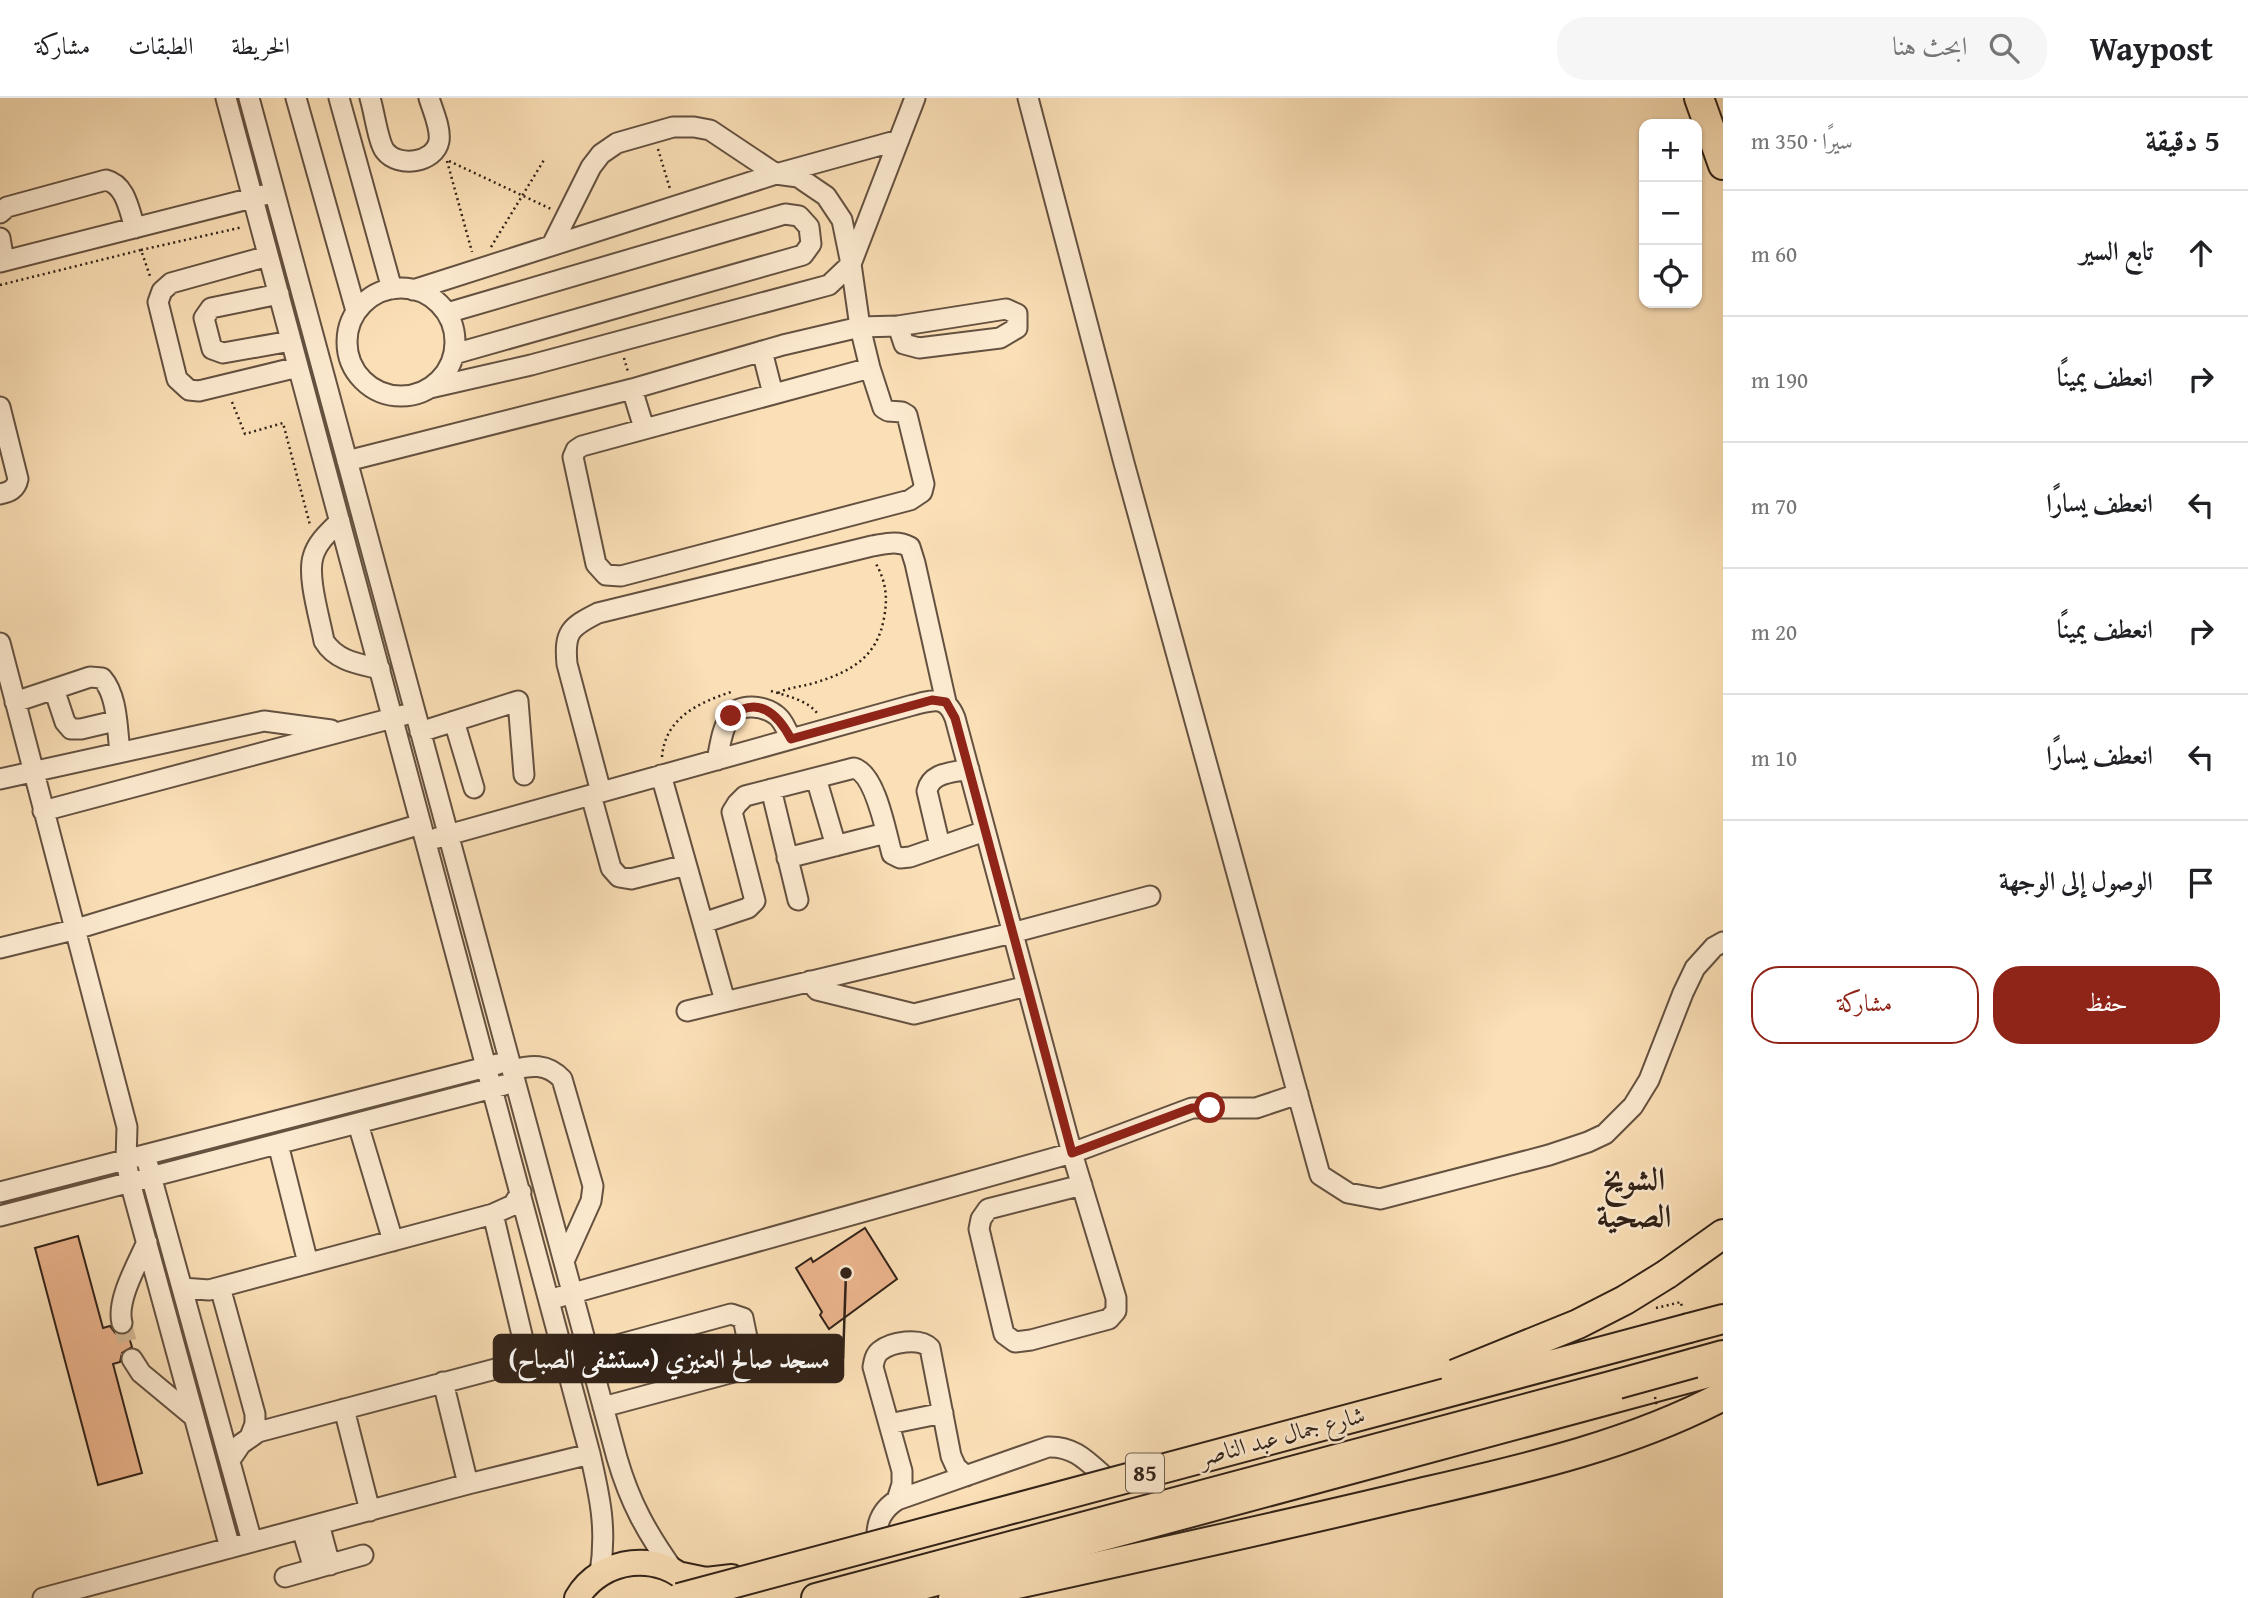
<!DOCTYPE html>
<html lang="ar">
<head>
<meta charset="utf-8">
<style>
	:root { --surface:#fff; --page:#f6f6f6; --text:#202124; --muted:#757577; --line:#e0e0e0; --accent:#8f2418 }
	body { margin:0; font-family:"Gentium Book Plus",Amiri,serif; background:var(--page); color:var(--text); direction:rtl }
	.controls { position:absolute; right:21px; top:21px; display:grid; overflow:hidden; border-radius:14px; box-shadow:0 2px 5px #0004 }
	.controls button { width:63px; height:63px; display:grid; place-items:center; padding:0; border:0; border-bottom:2px solid var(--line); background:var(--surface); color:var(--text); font:35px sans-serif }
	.stop { position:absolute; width:21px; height:21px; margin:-16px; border:5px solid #8f2418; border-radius:50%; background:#fff }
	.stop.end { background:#8f2418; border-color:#fff; box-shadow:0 2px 7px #0008 }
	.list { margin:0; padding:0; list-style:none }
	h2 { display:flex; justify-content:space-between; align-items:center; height:91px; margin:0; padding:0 28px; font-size:30px }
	h2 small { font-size:23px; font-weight:400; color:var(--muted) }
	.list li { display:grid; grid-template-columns:46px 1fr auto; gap:21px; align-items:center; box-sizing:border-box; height:126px; padding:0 28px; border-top:2px solid var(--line) }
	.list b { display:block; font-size:26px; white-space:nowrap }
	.list em { font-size:23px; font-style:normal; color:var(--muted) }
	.actions { display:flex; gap:14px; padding:21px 28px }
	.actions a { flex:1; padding:16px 0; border:2px solid var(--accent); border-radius:28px; text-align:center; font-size:24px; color:var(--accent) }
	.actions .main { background:var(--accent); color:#fff }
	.icon { flex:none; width:38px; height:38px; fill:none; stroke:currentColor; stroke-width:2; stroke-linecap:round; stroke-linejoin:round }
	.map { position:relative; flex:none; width:1723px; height:1500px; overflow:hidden; direction:ltr }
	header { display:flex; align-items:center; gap:42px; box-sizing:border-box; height:98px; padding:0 35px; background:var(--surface); border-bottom:2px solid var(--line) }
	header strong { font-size:33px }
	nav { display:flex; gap:38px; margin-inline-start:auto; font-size:24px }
	.search { width:490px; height:63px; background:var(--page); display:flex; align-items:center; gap:18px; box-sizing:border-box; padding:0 24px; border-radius:28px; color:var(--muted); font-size:26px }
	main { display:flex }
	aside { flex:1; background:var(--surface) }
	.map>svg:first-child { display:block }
</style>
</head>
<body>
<header>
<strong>Waypost</strong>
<div class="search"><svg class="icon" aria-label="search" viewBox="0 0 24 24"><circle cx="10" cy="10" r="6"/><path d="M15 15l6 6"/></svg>ابحث هنا</div>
<nav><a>الخريطة</a><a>الطبقات</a><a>مشاركة</a></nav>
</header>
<main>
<aside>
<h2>5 دقيقة<small>سيرًا · 350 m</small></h2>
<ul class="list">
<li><svg class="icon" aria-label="ahead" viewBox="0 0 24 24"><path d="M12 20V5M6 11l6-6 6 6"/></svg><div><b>تابع السير</b></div><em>60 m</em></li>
<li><svg class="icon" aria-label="right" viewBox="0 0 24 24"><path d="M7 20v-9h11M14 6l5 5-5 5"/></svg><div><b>انعطف يمينًا</b></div><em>190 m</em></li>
<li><svg class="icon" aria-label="left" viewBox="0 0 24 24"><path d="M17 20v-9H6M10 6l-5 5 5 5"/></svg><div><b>انعطف يسارًا</b></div><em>70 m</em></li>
<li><svg class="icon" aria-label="right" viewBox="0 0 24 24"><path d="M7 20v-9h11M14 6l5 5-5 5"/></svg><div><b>انعطف يمينًا</b></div><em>20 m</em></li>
<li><svg class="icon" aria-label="left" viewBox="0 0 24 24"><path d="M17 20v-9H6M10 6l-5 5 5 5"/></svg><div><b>انعطف يسارًا</b></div><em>10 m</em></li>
<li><svg class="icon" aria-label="arrive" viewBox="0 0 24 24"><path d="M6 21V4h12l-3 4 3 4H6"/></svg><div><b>الوصول إلى الوجهة</b></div></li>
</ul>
<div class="actions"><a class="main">حفظ</a><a>مشاركة</a></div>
</aside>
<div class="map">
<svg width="1723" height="1500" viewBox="0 0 1723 1500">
	<rect width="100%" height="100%" fill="#fbdfb6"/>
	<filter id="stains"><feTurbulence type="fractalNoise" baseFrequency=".00286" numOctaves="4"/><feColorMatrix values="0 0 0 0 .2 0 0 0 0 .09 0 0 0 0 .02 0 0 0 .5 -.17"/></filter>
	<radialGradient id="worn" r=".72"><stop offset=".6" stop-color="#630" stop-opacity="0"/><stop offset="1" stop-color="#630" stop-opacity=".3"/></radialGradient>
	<!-- building -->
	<path fill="#ecb48d" stroke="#312218" stroke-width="2" d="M865,1130L897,1181L829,1231L820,1217L822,1214L796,1170L811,1160L813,1164Z
		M78,1138L103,1230L110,1228L116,1236H128L132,1249L122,1255L120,1264L113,1266L142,1375L98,1387L35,1150Z"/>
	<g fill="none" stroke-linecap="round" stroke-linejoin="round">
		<!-- minor-tunnel -->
		<path stroke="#d3b996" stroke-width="19" stroke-dasharray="19 10" stroke-linecap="butt" d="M122,1225L132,1261"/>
		<defs>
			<path id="minor" d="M226,0L590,1356C600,1399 607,1431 600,1475
				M249,0L617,1360C630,1405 647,1435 674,1473
				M296,0L356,213
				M339,0L392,191
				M370,0C374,12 378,44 385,53C398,70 435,65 439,43C441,30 433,13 429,0
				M1028,0L1124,365L1320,1077L1348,1095L1380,1101L1549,1057L1588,1044L1605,1036L1633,1008L1649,982L1683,895L1695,870L1714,849L1723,844
				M0,115L7,109L106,82C126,87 129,112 135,130
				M0,140L4,163
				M552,147L591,69L601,56L617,45L673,29H694L710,32L776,76L798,79L826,98L842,122L851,166L860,229L870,270
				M268,158L171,185L162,193L158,204L177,281L189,292L199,293L298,269
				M0,164L264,97
				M347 244a54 54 0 1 1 108 0a54 54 0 1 1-108 0Z
				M413,192L776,76L899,42
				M279,196L211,210L204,220L212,251L223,255L291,243
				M447,215L785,116L799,118L809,129L811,146L803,157L454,256
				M762,253L773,296
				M870,270L883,310L888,313L902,314L907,317L924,386L922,394L910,402L621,478L606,477L596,466L573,359L576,352L582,348Z
				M430,290L531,267L829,187L851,166L915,0
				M632,291L644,330
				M0,309L18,381C16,391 10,394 0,396
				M347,363L632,291L783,247L860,229L898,228L1006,211L1017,216V230L1000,240L919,250L904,246L898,228
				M340,423C330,433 317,444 313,459C307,479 320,521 324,543C336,563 359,566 380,571
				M0,545L127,1029L126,1062L130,1084L230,1450
				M54,591L65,624L71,631H81L115,623
				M15,604L90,579L102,580C118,598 117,632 120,654
				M454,623L474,690
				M420,634L518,603L524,677
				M717,662C720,648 722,630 730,619C740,604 764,608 776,617C783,622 787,633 791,641
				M661,677L725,903
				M816,680L836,748
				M0,681L264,623L331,632
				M771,691L798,802
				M601,694L567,566C564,534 570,529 598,515L872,448C885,446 897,442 910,449L915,465L946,604
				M591,697L611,770L619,779L631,781L686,767
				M43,713L404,617
				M437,740L913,607C934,602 946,597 955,620L1072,1055L1116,1200V1213L1109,1221L1031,1242L1015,1244L1004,1236L979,1131L981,1121L988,1111L1082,1087
				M940,748L927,693C931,674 952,675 969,671
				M787,760L886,735
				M703,825L748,810L755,803L732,714L737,706L745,698L854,670C876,676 886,735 892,756L900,760L910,759L985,733
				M0,850L73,832L421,726
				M810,883L817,892L914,916L1027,888
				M687,913L1012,835L1150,798
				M512,972C531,967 547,965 562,981L593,1088L591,1103L564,1163
				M358,1026L393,1143
				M278,1046L308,1165
				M148,1067L252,1444
				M0,1094L498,966
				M493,1116L522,1237L520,1250L511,1266
				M0,1118L504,987
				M220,1189L255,1316V1326L250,1339
				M182,1190L209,1192L493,1116L513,1107L521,1094
				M559,1199L1072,1055L1192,1010H1256L1298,996
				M122,1225C116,1202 138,1165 147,1144
				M588,1255L731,1216L743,1220L751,1259L750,1267L745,1271L603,1309
				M132,1261L141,1275L194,1319
				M443,1284L468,1386
				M344,1311L370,1413
				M889,1326L943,1315
				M230,1362L241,1346L258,1334L563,1253
				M897,1402L902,1386V1373L873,1269C874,1263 875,1257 880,1253C891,1244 920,1239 930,1250L951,1358L956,1369L966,1378
				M319,1426L330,1467
				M302,1431L314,1471
				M877,1441C876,1423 883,1411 897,1402L1048,1349C1074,1348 1087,1363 1105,1379
				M285,1479L363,1457
				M43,1500L468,1386L590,1356"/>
			<path id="major" d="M682,1477L706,1482L732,1479
				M577,1500C601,1459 661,1452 692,1488
				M881,1500L1723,1273"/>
			<path id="highway" d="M1699,0L1723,67
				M1667,1176L1723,1136
				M1689,1230L1723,1221
				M1694,1265L1723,1257
				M816,1500L1618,1286
				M953,1500C1104,1467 1256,1434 1407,1398C1514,1373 1624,1350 1723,1298"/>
		</defs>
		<!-- minor casing -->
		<use href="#minor" stroke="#645140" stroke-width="23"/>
		<!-- major casing -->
		<use href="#major" stroke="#312218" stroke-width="28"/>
		<!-- highway casing -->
		<use href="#highway" stroke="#312218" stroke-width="32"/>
		<!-- path -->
		<path stroke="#312218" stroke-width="2.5" stroke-dasharray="2 3.5" stroke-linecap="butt" d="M658,51L670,91
			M447,63L472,154
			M449,63L551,111
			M491,149L544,62
			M141,152L243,129
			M0,187L141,152L151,181
			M624,260L628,274
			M232,304L245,336L283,325L310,427
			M771,593C787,598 807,602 817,615
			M778,595C789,589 801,589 814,585C850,574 877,560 884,520C888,499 886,483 875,464
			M662,659C665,620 698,605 731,594
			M1656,1210L1681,1204L1682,1210"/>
		<!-- minor -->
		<use href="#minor" stroke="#fcead0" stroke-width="19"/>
		<!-- major -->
		<use href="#major" stroke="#fbdfb6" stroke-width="24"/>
		<!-- highway -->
		<use href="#highway" stroke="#fbdfb6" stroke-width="28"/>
		<defs>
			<path id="highway-bridge" d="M1455,1276L1578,1226L1625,1202L1667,1176
				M1618,1286L1694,1265
				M679,1500L1689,1230"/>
		</defs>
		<!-- highway-bridge casing -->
		<use href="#highway-bridge" stroke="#312218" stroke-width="32" stroke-linecap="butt"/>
		<!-- path-bridge -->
		<path stroke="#312218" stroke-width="2.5" stroke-dasharray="2 3.5" stroke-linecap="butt" d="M1655,1299L1657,1309"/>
		<!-- highway-bridge -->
		<use href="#highway-bridge" stroke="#fbdfb6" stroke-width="28"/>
	</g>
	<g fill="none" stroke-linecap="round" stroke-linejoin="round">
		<!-- route -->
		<path stroke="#8f2418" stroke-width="9" d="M731,618C758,597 778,616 791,641L932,602L946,604L955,620L1072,1055L1192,1010H1210"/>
	</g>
	<g text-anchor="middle" stroke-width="5" stroke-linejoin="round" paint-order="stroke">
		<!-- shield labels -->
		<rect fill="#fcead0" stroke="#6e5e4f" stroke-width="2" x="1126" y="1355.5" width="38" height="39" rx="5"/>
		<g font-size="23" font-weight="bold" fill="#312218">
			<text x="1145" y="1383">85</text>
		</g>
		<!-- street labels -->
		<g font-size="24" fill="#312218" stroke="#fcead0">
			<text transform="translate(1282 1338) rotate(-15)" y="8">شارع جمال عبد الناصر</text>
		</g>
		<!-- district labels -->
		<g font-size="32" font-weight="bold" fill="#312218" stroke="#fcead0">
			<text x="1634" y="1092">الشويخ<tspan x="1634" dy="37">الصحية</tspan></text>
		</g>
	</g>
	<!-- callouts -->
	<path fill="none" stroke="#312218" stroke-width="2.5" d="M846 1175L843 1261"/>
	<circle fill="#312218" stroke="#fcead0" stroke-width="2.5" cx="846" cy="1175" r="7"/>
	<rect fill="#312218" stroke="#312218" stroke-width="2.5" x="494" y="1237" width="349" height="47" rx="7"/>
	<g font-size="26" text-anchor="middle" font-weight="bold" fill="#fff">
		<text x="669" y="1270">مسجد صالح العنيزي (مستشفى الصباح)</text>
	</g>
	<rect width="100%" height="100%" filter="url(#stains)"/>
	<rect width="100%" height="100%" fill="url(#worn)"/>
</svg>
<div class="controls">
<button>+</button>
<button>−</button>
<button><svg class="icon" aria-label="locate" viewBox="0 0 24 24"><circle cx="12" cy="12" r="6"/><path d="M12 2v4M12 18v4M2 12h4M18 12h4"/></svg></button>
</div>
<div class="stop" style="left:1210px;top:1010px"></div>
<div class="stop end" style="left:731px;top:618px"></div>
</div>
</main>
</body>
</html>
